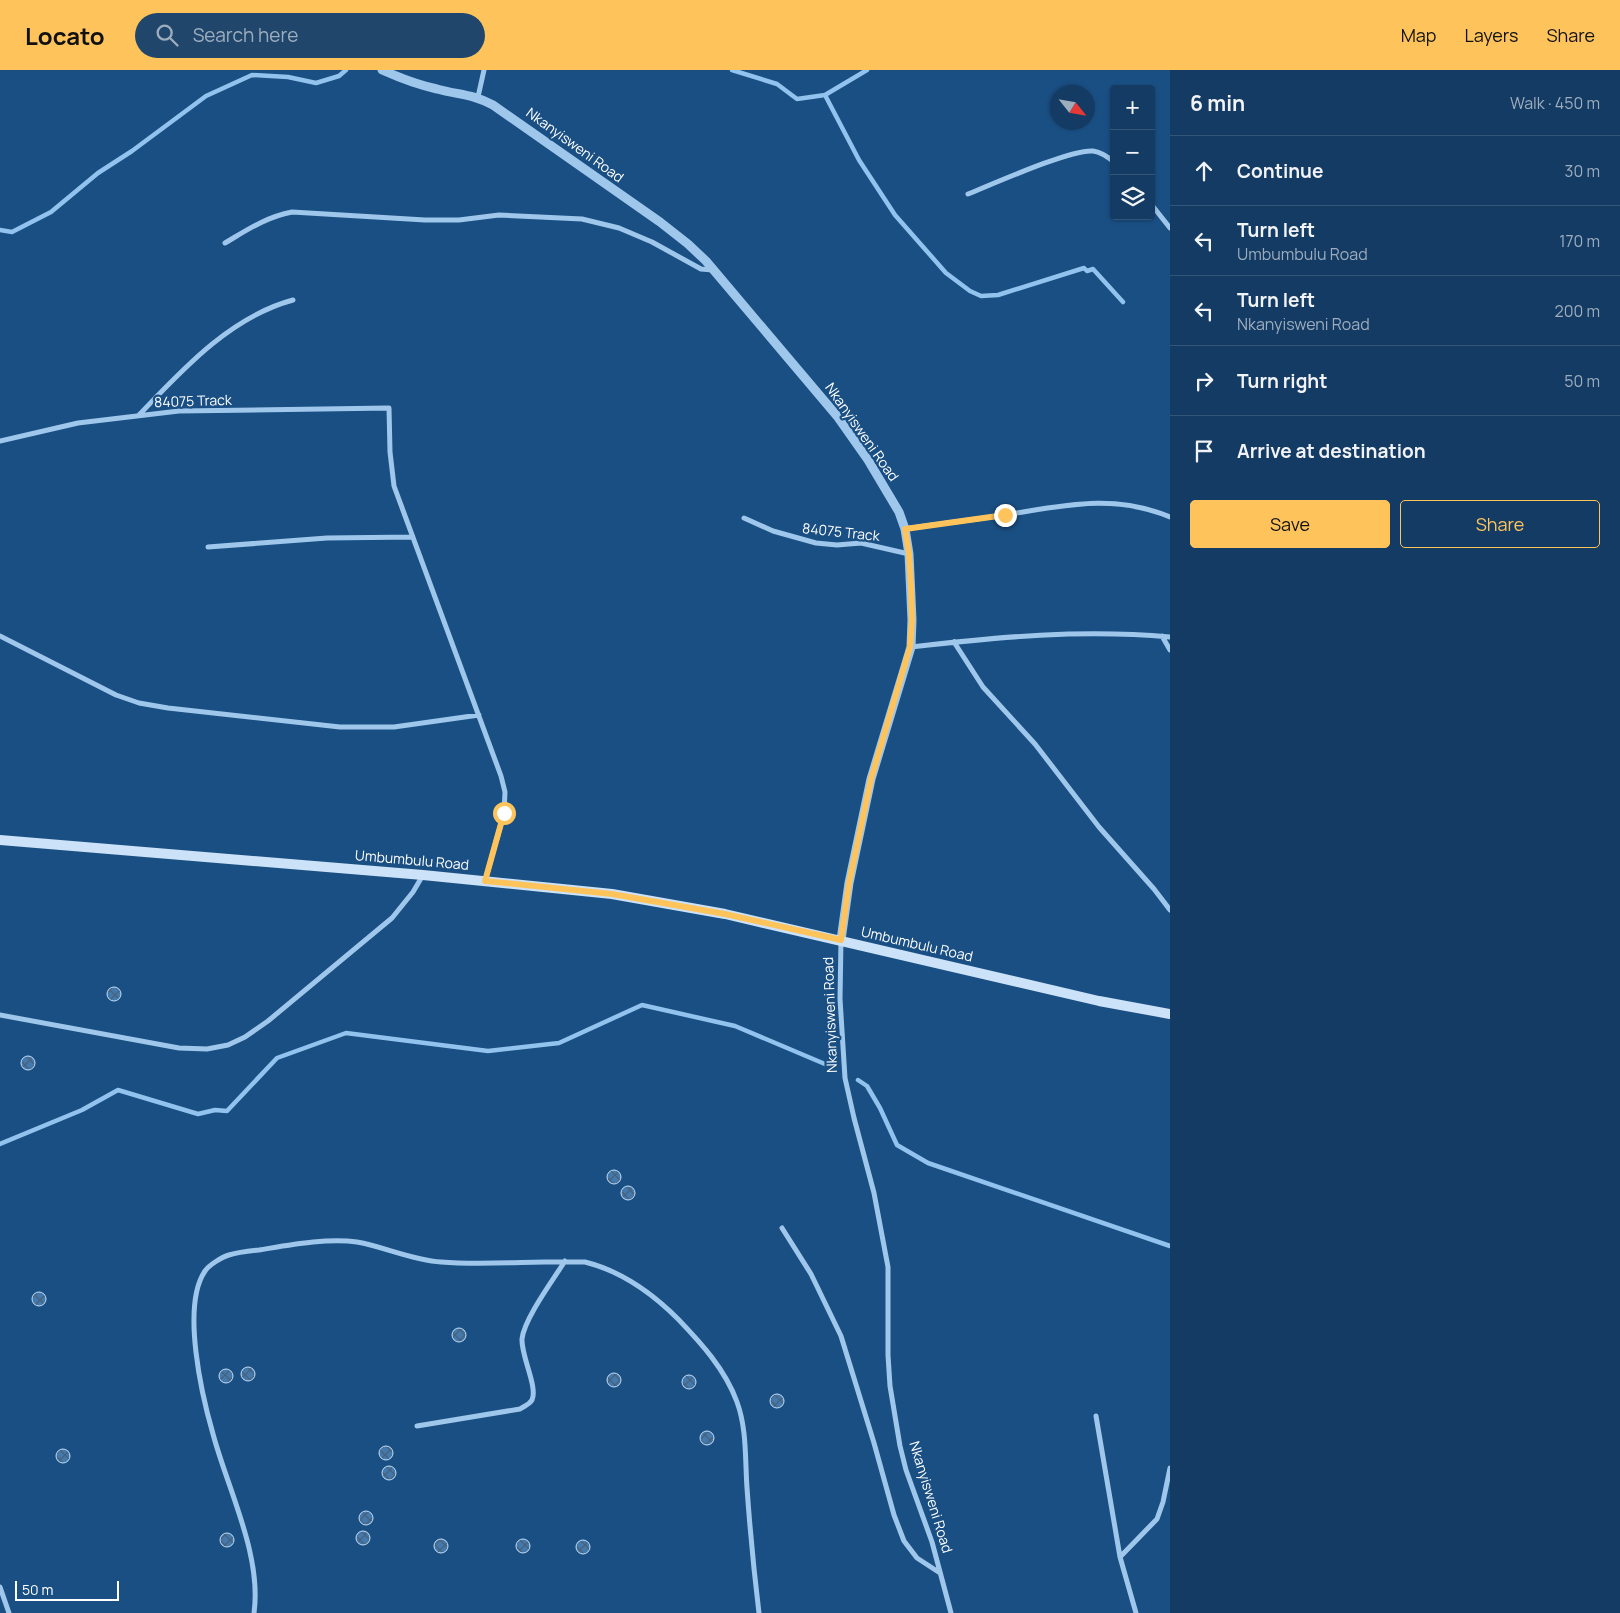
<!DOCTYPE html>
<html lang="en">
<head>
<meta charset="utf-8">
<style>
	:root { --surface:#143b63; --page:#21466c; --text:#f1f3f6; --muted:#9dadbe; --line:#335578; --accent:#fec45b }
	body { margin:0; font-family:Manrope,sans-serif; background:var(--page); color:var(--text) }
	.controls { position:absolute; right:15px; top:15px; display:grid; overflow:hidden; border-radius:5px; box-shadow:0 1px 4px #0004 }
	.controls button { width:45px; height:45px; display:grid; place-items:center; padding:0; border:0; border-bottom:1px solid var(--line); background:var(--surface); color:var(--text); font:25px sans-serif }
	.compass { position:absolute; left:1050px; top:15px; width:45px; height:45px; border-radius:50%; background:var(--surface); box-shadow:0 1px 4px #0004; rotate:121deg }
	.scale { position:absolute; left:15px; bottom:12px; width:104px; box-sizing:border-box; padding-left:5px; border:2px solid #fff; border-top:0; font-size:14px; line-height:18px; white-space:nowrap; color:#fff; -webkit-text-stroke:4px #1a4f84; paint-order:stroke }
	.stop { position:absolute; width:15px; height:15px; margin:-11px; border:4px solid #fec45b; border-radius:50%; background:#fff }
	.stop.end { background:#fec45b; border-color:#fff; box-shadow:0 1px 5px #0008 }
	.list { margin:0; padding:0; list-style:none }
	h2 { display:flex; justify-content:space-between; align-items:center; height:65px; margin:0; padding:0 20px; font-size:21px }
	h2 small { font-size:16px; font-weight:400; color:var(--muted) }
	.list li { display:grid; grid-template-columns:32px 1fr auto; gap:15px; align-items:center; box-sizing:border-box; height:70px; padding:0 20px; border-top:1px solid var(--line) }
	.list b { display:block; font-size:19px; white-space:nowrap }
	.list p { margin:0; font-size:16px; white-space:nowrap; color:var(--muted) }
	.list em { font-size:16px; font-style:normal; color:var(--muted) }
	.actions { display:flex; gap:10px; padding:15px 20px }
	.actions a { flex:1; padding:11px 0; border:1px solid var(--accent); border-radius:5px; text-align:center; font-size:18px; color:var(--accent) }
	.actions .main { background:var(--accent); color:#111 }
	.icon { flex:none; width:28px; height:28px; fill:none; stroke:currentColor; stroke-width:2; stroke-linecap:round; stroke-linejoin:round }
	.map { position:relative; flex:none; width:1170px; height:1543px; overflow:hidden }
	header { display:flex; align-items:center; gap:30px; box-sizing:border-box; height:70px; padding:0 25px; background:var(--accent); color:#111 }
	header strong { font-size:24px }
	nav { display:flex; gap:28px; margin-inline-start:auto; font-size:18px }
	.search { width:350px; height:45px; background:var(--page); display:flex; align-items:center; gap:12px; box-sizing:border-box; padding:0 18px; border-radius:28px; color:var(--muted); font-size:19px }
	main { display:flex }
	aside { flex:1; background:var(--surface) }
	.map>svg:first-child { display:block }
</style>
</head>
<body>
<header>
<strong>Locato</strong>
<div class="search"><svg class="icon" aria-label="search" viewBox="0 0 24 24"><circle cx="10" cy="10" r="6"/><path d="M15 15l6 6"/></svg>Search here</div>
<nav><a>Map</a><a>Layers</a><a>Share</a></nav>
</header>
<main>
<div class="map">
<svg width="1170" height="1543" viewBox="0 0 1170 1543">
	<defs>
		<pattern id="building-cross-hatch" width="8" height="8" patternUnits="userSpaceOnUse" patternTransform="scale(1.25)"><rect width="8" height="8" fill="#4379ad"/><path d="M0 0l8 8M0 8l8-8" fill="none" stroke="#48627c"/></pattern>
	</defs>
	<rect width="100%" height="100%" fill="#1a4f84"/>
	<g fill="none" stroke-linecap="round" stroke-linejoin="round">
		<!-- stream -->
		<path stroke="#92c3ee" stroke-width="4.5" d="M732,0L777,14L797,29L825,25L859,90L895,145L946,203L970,221L981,226L998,225L1084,198L1087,201L1093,199L1123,232
			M825,25L867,0
			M0,160L12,162L51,142L98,103L132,81L206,26L252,5L288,7L316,13L339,6L346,0
			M858,1010L867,1016L880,1038L897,1075L928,1093L1170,1176
			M0,1074L82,1040L118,1020L198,1044L215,1040L227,1041L277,988L346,963L488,981L559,973L642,935L735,956L832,997"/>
	</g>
	<!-- building -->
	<path fill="url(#building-cross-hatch)" stroke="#c4dff8" d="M107 924a7 7 0 1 1 14 0a7 7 0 1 1-14 0Z
		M21 993a7 7 0 1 1 14 0a7 7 0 1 1-14 0Z
		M607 1107a7 7 0 1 1 14 0a7 7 0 1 1-14 0Z
		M621 1123a7 7 0 1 1 14 0a7 7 0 1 1-14 0Z
		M32 1229a7 7 0 1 1 14 0a7 7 0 1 1-14 0Z
		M452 1265a7 7 0 1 1 14 0a7 7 0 1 1-14 0Z
		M241 1304a7 7 0 1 1 14 0a7 7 0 1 1-14 0Z
		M219 1306a7 7 0 1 1 14 0a7 7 0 1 1-14 0Z
		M607 1310a7 7 0 1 1 14 0a7 7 0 1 1-14 0Z
		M682 1312a7 7 0 1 1 14 0a7 7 0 1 1-14 0Z
		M770 1331a7 7 0 1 1 14 0a7 7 0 1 1-14 0Z
		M700 1368a7 7 0 1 1 14 0a7 7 0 1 1-14 0Z
		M379 1383a7 7 0 1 1 14 0a7 7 0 1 1-14 0Z
		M56 1386a7 7 0 1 1 14 0a7 7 0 1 1-14 0Z
		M382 1403a7 7 0 1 1 14 0a7 7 0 1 1-14 0Z
		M359 1448a7 7 0 1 1 14 0a7 7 0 1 1-14 0Z
		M356 1468a7 7 0 1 1 14 0a7 7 0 1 1-14 0Z
		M220 1470a7 7 0 1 1 14 0a7 7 0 1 1-14 0Z
		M434 1476a7 7 0 1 1 14 0a7 7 0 1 1-14 0Z
		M516 1476a7 7 0 1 1 14 0a7 7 0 1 1-14 0Z
		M576 1477a7 7 0 1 1 14 0a7 7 0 1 1-14 0Z"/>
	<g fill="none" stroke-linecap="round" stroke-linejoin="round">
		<!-- minor -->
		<path stroke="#9fc7eb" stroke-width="5" d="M478,27L484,0
			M968,124C993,114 1071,79 1093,81C1101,82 1108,87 1114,92
			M1151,134L1170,158
			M225,173C247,160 266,147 292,142L425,150H459L499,145L582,149L619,158L652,172L701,199L713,200
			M139,345C182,300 230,247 293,230
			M0,371L78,353L179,341L389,338L390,382L394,416L501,706L505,722L504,743L485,811
			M744,448L773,461L816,473L837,475L861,473L909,484
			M905,459C938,454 971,450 1004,445C1062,436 1113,423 1170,447
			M208,477L327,468L413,467
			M0,566L116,625L139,633L168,638L340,657H394L479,645
			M1162,566L1170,580
			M954,572L983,617L1035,674L1099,757L1154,819L1170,840
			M911,577C998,567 1082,559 1170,567
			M841,870L840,929L845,1008L854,1048L874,1123L888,1197V1285L890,1316L900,1376L906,1400L932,1472L951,1543
			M0,945L179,978L207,979L228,975L245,967L268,951L392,848L413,822L423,805
			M782,1158L811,1204L841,1266L874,1373L894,1445L904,1471L917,1488L940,1503
			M1096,1346L1120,1487
			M417,1356L520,1339C524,1336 529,1335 532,1330C538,1317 521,1286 522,1269C524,1249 553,1210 565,1191
			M0,1517L9,1543
			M254,1543C262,1485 228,1420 213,1364C202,1326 181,1236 205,1201C209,1195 222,1187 229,1185C239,1182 249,1181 259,1180C290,1175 326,1168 357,1172C385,1177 412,1190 441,1192C489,1196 537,1190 585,1192C621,1201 652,1223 678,1249C701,1273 725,1299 737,1332C747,1359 745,1390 747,1418C750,1460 754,1502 759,1543
			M1136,1543L1120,1487L1157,1449L1163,1432L1170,1398"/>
		<!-- tertiary -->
		<path stroke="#9fc7eb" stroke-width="9" d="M382,0C400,8 418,15 437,19C459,25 473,24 493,35L660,152L688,174L706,191L837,346L868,390L899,442L905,459L909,484L912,550L911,577L871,709L849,813L841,870"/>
		<!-- secondary -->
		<path stroke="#cbe2f8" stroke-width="10" d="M0,770L423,805L612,824L725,844L1099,931L1170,944"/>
	</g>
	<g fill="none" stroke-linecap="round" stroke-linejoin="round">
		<!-- route -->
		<path stroke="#fec45b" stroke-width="6" d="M504,743L485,811L612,824L725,844L841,870L849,813L871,709L910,577L912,550L911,516L909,484L905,459L1005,445"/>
	</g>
	<g text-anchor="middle" stroke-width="4.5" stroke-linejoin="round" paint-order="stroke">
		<!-- street labels -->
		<g font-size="14" fill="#fff" stroke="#1a4f84">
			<text transform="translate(575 75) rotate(36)" y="5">Nkanyisweni Road</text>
			<text transform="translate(193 331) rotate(-2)" y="5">84075 Track</text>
			<text transform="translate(862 362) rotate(55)" y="5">Nkanyisweni Road</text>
			<text transform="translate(841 462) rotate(6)" y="5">84075 Track</text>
			<text transform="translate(412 790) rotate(5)" y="5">Umbumbulu Road</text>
			<text transform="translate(917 874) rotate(13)" y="5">Umbumbulu Road</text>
			<text transform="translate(830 945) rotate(-92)" y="5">Nkanyisweni Road</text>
			<text transform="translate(931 1427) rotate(73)" y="5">Nkanyisweni Road</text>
		</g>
	</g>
</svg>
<div class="controls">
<button>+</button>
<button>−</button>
<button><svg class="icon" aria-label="layers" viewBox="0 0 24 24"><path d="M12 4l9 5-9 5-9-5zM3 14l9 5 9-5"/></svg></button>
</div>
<svg class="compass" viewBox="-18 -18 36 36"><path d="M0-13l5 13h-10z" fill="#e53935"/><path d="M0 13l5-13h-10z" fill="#9dadbe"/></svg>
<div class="scale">50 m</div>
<div class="stop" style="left:504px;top:743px"></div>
<div class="stop end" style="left:1005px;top:445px"></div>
</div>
<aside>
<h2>6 min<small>Walk · 450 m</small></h2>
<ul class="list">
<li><svg class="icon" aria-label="ahead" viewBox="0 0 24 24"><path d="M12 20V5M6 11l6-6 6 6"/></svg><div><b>Continue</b></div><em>30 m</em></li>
<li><svg class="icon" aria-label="left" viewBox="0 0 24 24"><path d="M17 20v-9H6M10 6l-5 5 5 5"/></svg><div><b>Turn left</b><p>Umbumbulu Road</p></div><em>170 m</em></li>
<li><svg class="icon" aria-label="left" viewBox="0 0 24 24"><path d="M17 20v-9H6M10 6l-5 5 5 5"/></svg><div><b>Turn left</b><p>Nkanyisweni Road</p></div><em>200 m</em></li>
<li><svg class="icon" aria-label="right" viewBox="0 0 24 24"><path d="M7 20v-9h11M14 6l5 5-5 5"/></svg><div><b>Turn right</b></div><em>50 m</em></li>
<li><svg class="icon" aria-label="arrive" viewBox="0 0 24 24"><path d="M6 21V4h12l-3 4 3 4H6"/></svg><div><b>Arrive at destination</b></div></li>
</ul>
<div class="actions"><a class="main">Save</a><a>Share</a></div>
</aside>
</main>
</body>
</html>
